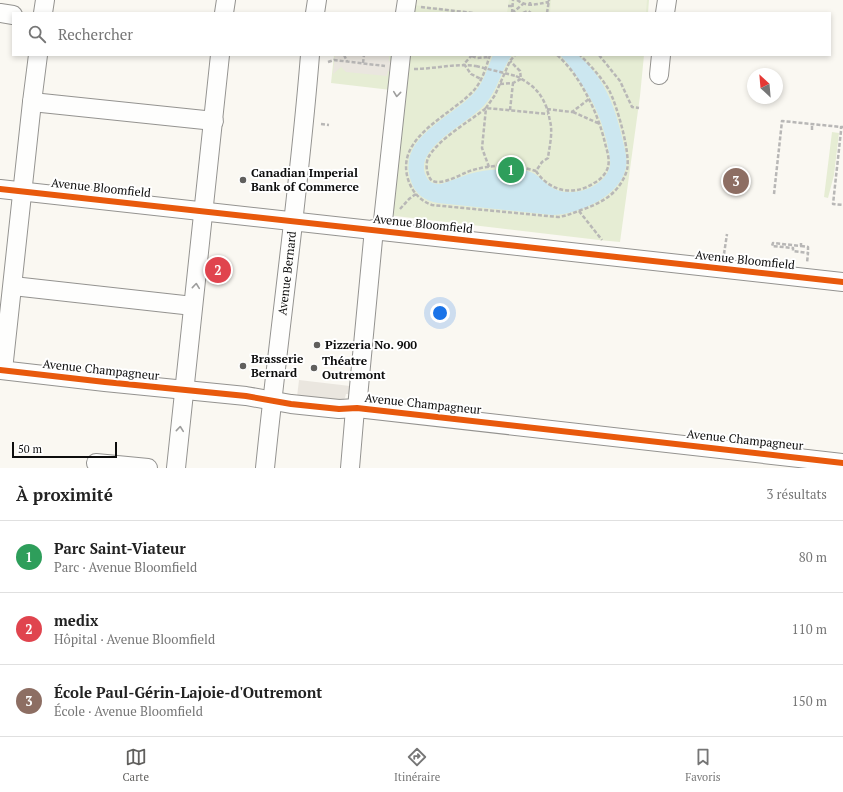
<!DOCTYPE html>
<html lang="fr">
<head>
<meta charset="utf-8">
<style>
	:root { --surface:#fff; --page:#f2f2f2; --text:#222; --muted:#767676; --line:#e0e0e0; --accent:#605f5d }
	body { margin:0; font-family:"PT Serif",serif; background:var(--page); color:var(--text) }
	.compass { position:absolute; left:747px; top:68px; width:36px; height:36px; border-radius:50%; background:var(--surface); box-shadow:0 2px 6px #0003; rotate:334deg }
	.scale { position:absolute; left:12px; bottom:10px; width:105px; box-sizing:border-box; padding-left:4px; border:2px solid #0d0d0d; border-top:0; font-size:11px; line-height:14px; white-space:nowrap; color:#0d0d0d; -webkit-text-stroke:3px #fff; paint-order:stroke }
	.you { position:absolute; left:440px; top:313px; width:14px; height:14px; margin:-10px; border:3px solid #fff; border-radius:50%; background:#1a73e8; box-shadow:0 0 0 6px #1a73e833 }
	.badge { display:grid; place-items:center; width:26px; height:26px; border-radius:50%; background:var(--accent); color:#fff; font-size:13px; font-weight:700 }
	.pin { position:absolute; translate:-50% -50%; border:2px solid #fff; box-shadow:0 1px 4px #0006 }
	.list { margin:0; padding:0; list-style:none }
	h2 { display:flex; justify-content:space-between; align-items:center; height:52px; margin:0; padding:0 16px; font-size:17px }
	h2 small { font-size:13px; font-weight:400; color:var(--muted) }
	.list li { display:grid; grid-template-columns:26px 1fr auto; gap:12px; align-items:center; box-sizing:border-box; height:72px; padding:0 16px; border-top:1px solid var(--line) }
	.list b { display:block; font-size:15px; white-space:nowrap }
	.list p { margin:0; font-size:13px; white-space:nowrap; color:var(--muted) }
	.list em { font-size:13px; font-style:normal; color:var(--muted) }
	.icon { flex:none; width:22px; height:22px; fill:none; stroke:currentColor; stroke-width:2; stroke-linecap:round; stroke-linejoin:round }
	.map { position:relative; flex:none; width:843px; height:468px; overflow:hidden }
	.search { position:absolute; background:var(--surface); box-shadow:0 2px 6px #0003; left:12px; right:12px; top:12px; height:44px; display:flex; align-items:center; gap:10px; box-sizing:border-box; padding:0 14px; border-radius:0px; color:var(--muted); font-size:15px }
	.sheet { height:268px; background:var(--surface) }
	nav { display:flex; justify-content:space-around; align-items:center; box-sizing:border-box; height:56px; border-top:1px solid var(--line); background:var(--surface); font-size:11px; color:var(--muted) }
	nav a { display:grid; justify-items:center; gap:2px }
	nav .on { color:var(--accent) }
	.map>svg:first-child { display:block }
</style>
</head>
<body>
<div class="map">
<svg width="843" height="468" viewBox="0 0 843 468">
	<rect width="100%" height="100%" fill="#faf8f2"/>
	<!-- green -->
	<path fill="#e6edd4" d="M410,0H649L648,13H409Z
		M334,55H394L391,90L331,83Z
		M405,55H644L640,96L620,242L599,240L387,215Z
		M832,132L839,133L834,175L828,198L824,197Z"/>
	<!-- pitch -->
	<path fill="#eef1de" d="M413,0H509L507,13H483L413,5Z
		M551,0H647L646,13H550Z"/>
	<!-- plaza -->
	<path fill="#eae6df" d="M335,55H389V61H393L392,72L388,71L387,76L346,72L341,67L333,74Z
		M299,380L350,386L349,394H346L345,398L338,402L297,397Z"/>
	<!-- water -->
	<path fill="#cce7f0" d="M493,55H512C501,70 498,89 486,103C472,122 412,147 426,176C429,183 434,184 441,184C451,181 460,177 469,174C488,168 508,169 527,171C539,173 545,186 557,190C575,197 605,187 610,166C611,158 608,150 607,142C600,114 593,101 577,77C572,69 567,62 560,55H578C604,77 614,104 622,137C624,147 628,157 626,167C621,196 578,215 552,215L438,203C425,201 415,194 411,181C396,138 450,119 474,93C484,82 487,69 493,55Z"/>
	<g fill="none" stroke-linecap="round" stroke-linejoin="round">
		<defs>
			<g id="minor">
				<path d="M0,13L13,15"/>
				<path d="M43,13L45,0"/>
				<path d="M224,13L226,0"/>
				<path d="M315,13L317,0"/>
				<path d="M405,13L407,0"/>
				<path d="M665,13L667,0"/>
				<path d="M659,75L661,55"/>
				<path d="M32,102L214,121"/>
				<path d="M0,189L843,282"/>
				<path d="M382,230L401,55"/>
				<path d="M13,286L193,306"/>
				<path d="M0,370L105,382L246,396L291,404L339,409L357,408L843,463"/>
				<path d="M3,370L32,102L38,55"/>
				<path d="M357,408L374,229"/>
				<path d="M96,463L148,468"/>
				<path d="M176,468L220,55"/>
				<path id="s1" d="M265,468C279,330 299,193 310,55"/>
				<path d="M350,468L355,409"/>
			</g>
		</defs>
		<!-- minor casing -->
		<use href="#minor" stroke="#949390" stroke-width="20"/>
		<!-- path -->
		<path stroke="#b8b7b6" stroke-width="2.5" stroke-dasharray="4 2" stroke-linecap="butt" d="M517,0C529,8 535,4 549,2
			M508,6H512
			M530,6V0
			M421,7L473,13
			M512,13L523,4
			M512,13L513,0
			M523,13L528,11L531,13
			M547,13L549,0
			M344,55L347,61
			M472,55L464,64L471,74L481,79
			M490,55C486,67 483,79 475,89C453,115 392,137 409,182C413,193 421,201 432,205L558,217C566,216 573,213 581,210C602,203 620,193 627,170C631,154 617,105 609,90C601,77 591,66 580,55
			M599,55L620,81L632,107L639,108
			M472,56L477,58L489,57
			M328,62L334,60L385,66
			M363,63L364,55
			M414,69C435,69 455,63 476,66
			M516,76C534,85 543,94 549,115C549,119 551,123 551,127C552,137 549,149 548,158L542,162L536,171C514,164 488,164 467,172C458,176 447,182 438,182C433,182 430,180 429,176C426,171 426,163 428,158C438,139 469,122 486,108L548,114
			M500,84L513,83L521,79L520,71L510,61
			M547,109L572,112L589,99
			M510,110L513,83
			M573,112L600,124
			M321,124L329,125
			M843,127H841V131L833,204L843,205
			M812,130V124
			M489,167L482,148L486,108L495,95L510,61L515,55
			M536,171C549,191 573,197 594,183C600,180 606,174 608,167C610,159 607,151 605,143C598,113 580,75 557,55
			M774,194L782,121L841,127
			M400,209L409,199L416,194
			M579,211L602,240
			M801,243V246L773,243L772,246L793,248V251L808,253L807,263
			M801,246L808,247V253
			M724,254L727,234"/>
		<!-- minor -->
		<use href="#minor" stroke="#fefefd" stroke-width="18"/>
		<!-- path-bridge -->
		<path stroke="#b8b7b6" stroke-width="2.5" stroke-dasharray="4 2" stroke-linecap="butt" d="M476,66L516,76"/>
		<defs>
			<path id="cycleway" d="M0,189L843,282
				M0,370L105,382L246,396L291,404L339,409L357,408L843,463"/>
		</defs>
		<!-- cycleway casing -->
		<use href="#cycleway" stroke="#fff" stroke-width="8"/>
		<!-- cycleway -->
		<use href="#cycleway" stroke="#e8590c" stroke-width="6"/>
	</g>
	<!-- one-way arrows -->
	<defs><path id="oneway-chevron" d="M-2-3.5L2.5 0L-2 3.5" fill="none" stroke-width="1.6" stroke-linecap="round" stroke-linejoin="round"/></defs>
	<g stroke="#9e9e9d">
		<use href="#oneway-chevron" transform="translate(397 94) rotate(96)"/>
		<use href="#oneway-chevron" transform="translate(196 286) rotate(-84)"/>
		<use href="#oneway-chevron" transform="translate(180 429) rotate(-84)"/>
	</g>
	<!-- markers -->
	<g fill="#605f5d" stroke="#fff" stroke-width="1.5">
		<circle cx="243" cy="180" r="4"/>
		<circle cx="317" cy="345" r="4"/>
		<circle cx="243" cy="366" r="4"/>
		<circle cx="314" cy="368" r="4"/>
	</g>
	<g text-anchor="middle" stroke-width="4" stroke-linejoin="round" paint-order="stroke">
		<!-- poi labels -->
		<g font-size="12" font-weight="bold" fill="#0d0d0d" stroke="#fff" text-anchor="start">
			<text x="251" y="177">Canadian Imperial<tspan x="251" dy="14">Bank of Commerce</tspan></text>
			<text x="325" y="349">Pizzeria No. 900</text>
			<text x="251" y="363">Brasserie<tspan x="251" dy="14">Bernard</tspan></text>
			<text x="322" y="365">Théatre<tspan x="322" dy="14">Outremont</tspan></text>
		</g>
		<!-- street labels -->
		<g font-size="12" fill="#0d0d0d" stroke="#fff">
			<text transform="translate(101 188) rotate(6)" y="4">Avenue Bloomfield</text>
			<text transform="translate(423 224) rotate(6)" y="4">Avenue Bloomfield</text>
			<text transform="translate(745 260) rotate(6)" y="4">Avenue Bloomfield</text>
			<text dy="4" stroke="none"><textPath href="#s1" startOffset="196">Avenue Bernard</textPath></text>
			<text transform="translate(101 370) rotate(6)" y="4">Avenue Champagneur</text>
			<text transform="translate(423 404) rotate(6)" y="4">Avenue Champagneur</text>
			<text transform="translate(745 440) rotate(6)" y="4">Avenue Champagneur</text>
		</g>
	</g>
</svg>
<svg class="compass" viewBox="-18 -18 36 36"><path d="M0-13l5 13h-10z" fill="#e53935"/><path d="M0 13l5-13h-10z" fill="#767676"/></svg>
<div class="scale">50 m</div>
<div class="you"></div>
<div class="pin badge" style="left:511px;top:170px;background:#2e9e5b">1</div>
<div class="pin badge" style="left:218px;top:270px;background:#e0444e">2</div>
<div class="pin badge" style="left:736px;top:181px;background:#8d6e63">3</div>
<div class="search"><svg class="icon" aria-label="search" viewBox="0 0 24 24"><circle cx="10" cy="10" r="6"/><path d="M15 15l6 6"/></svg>Rechercher</div>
</div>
<section class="sheet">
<h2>À proximité<small>3 résultats</small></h2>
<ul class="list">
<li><span class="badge" style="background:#2e9e5b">1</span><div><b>Parc Saint-Viateur</b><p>Parc · Avenue Bloomfield</p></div><em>80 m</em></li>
<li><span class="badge" style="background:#e0444e">2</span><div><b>medix</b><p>Hôpital · Avenue Bloomfield</p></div><em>110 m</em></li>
<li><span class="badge" style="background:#8d6e63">3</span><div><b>École Paul-Gérin-Lajoie-d'Outremont</b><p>École · Avenue Bloomfield</p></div><em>150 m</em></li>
</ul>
</section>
<nav>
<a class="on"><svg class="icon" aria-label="map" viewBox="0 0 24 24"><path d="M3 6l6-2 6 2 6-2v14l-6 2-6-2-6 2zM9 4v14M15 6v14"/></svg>Carte</a>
<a><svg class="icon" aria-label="directions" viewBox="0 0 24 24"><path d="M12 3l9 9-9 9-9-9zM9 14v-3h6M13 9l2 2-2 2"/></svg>Itinéraire</a>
<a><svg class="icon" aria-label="saved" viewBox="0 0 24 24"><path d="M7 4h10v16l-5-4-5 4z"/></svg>Favoris</a>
</nav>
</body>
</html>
